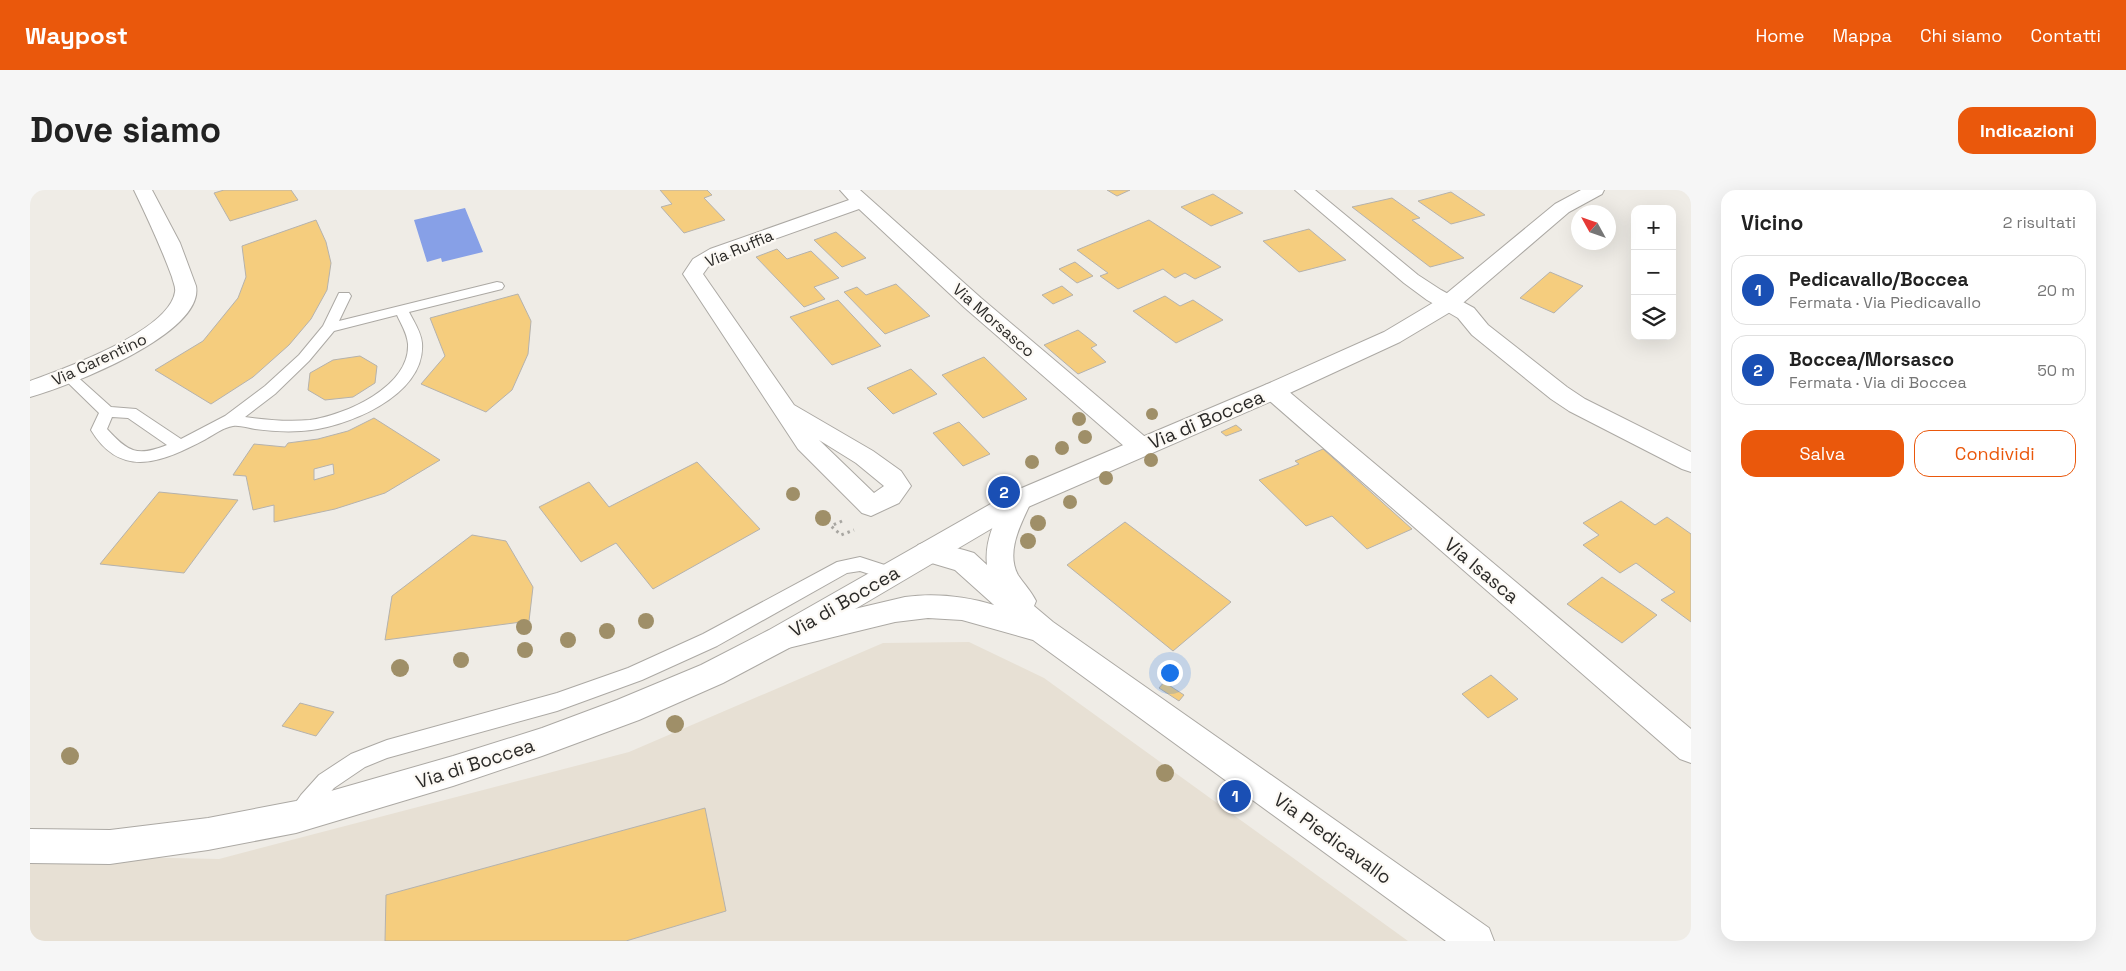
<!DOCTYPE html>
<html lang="it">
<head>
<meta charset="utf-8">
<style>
	:root { --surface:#fff; --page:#f6f6f6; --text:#222; --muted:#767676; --line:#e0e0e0; --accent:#ea580c }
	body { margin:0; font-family:"Space Grotesk",sans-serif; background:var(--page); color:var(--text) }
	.controls { position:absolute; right:15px; top:15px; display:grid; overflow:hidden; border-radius:10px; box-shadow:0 5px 20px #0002 }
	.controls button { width:45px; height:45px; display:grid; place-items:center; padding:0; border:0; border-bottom:1px solid var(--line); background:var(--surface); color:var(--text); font:25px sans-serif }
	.compass { position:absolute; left:1541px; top:15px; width:45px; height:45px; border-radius:50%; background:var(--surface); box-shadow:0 5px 20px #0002; rotate:310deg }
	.you { position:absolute; left:1139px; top:482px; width:18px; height:18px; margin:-12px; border:4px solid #fff; border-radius:50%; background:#1a73e8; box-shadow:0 0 0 8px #1a73e833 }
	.badge { display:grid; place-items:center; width:32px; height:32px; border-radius:50%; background:var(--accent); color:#fff; font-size:16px; font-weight:700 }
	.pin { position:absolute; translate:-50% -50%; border:2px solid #fff; box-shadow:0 1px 5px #0006 }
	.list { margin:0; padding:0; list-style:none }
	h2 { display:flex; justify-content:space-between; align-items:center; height:65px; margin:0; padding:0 20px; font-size:21px }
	h2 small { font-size:16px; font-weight:400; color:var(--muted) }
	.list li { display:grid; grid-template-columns:32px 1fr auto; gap:15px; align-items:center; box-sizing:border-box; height:70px; margin:0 10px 10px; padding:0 10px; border:1px solid var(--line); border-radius:15px }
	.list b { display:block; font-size:19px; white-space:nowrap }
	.list p { margin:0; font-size:16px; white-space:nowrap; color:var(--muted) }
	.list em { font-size:16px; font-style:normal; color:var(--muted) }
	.actions { display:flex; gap:10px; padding:15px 20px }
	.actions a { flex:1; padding:11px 0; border:1px solid var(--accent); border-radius:15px; text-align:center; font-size:18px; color:var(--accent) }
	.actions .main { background:var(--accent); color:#fff }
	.icon { flex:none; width:28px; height:28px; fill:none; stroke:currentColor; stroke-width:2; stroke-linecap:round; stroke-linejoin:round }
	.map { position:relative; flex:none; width:1661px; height:751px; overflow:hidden; border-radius:15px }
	header { display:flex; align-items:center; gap:30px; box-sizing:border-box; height:70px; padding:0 25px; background:var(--accent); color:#fff }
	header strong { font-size:24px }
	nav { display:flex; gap:28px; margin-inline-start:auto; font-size:18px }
	.intro { display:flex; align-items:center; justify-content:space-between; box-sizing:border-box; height:120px; padding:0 30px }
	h1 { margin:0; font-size:35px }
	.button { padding:12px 22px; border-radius:15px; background:var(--accent); color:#fff; font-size:18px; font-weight:700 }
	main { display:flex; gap:30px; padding:0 30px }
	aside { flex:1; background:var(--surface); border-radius:15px; box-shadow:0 5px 20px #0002 }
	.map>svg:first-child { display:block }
</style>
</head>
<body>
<header>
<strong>Waypost</strong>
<nav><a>Home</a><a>Mappa</a><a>Chi siamo</a><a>Contatti</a></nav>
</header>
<div class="intro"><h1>Dove siamo</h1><a class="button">Indicazioni</a></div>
<main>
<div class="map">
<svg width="1661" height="751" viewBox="0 0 1661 751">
	<rect width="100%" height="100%" fill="#efece6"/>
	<!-- built -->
	<path fill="#e7e0d4" d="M939,452L1014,488L1378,751H0V665L189,669L599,562L853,453Z"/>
	<!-- water -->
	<path fill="#87a0e7" d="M435,18L453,62L412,72L411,68L397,72L384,30Z"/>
	<!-- building -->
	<path fill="#f5cd7e" stroke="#b5b2ad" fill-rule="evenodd" d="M194,0H261L268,10L200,31L184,3Z
		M630,0H677L682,5L674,8L695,30L654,43L631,17L642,14Z
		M1077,0H1100L1087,6Z
		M1421,2L1455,25L1421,34L1388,11Z
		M1183,4L1213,23L1181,36L1151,17Z
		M1362,8L1390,28L1382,30L1434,68L1400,77L1322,17Z
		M286,30L296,52L301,73L297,100L281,129L259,155L223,187L181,214L125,180L173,151L208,108L216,87L212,56Z
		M1119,30L1191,77L1165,89L1155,83L1145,88L1133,79L1088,99L1070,86L1078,83L1047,60Z
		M1279,39L1316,70L1269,82L1233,51Z
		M806,42L836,68L812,77L784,50Z
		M747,59L757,69L781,61L809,88L784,97L795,109L774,117L726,67Z
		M1045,72L1063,86L1047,93L1029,79Z
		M1520,82L1553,96L1524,123L1490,108Z
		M866,94L900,126L855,144L814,102L827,97L836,105Z
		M1032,96L1043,105L1023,114L1012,105Z
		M488,104L501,131L498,164L482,200L456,222L391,194L415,166L400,128Z
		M1135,106L1150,116L1163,110L1193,130L1146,153L1103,121Z
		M808,110L851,156L802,175L760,127Z
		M1048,140L1067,155L1061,158L1076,172L1048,184L1014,155Z
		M330,166L347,176L345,193L323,207L295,210L278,200L280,183L303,170Z
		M954,167L997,209L953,228L912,185Z
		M881,179L907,204L863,224L837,198Z
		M344,228L410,270L355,303L305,319L244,332V315L223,320L216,286L203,285L224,254L255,257L258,253L288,249L318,241ZM303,274L304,284L284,290V279Z
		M929,232L960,264L933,276L903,243Z
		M1206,235L1212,240L1196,246L1191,242Z
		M1293,259L1382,339L1337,359L1302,326L1276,336L1229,290L1269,274L1265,271Z
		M667,272L730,339L623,399L586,353L551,372L509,317L559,292L579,317Z
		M129,302L208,310L154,383L70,374Z
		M1591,311L1625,335L1637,327L1661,344V432L1631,410L1645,402L1606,373L1590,383L1553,355L1569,345L1553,333Z
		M1095,332L1201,412L1143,461L1037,375Z
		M442,345L476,351L503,397L499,431L355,450L362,406Z
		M1572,387L1627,425L1592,453L1537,414Z
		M1461,485L1488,509L1458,528L1432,504Z
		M1134,492L1154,505L1149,511L1129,498Z
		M270,513L304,522L286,546L252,536Z
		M675,618L696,721L596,751H355L356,705Z"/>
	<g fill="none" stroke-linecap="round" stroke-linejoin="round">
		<defs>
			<path id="service" d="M467,92L472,93L474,96L472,99L379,122C384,132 391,142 392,153C396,207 313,239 271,241C255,242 240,241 225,239C218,238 210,235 203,236C194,237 183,245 176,249C134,271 92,291 61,240L69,223L30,185L32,182H42L81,217L106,219L151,249L195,226L235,196L269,165L293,136L309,103H319L321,106L309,131ZM367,125C371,134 377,143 378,154C380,197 315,225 280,230C258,232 236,230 215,227L245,204L279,171L304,141ZM82,227L98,228L137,255C107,267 98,262 77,239Z
				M830,367L867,379L870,384L867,389L861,391L830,381L817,383L687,456L612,490L527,521L357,568L335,577L304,598L275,632L268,635L261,632L257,625L271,605L289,585L321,564L357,550L527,503L598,478L673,444L807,372Z"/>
			<path id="minor" d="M104,0H122L150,53L166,96C175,144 37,197 0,207V191C34,179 139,141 145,102C146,97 143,92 142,87C131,57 118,29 104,0Z
				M810,0H830L951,108L1120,251L1123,257L1120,263L1111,266L1102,263L935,118L829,19L694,67L678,77L673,84L764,215L843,261L871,281L881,296L869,313L841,326L832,323L768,259L653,84L663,69L680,59L819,10ZM789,250L826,273L854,296L844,303Z
				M1265,0H1285L1388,85L1411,100L1444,118L1458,135L1537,197L1555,209L1661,262V282L1652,279L1539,221L1521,209L1442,145L1428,128L1397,110L1374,93Z
				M1243,193L1251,195L1661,539V573L1650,569L1235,207L1231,201L1235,195Z
				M989,300L998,303L1002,310C992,332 975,361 988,385C994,394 1001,401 1006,411L1004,416L1023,432L1459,738L1464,751H1416L1003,450L932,430L898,428L865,432L754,459L744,456L739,447L744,438L875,407C906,403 934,406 964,415L925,380L888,369L884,362L888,355L898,351L934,360L944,363L957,375C954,349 967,325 980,303Z"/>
			<path id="secondary" d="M1551,0H1574L1572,4L1539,22L1427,118L1370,152L1251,207L998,317L759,458L693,493L609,530L512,566L423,596L266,643L178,660L80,674L0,673V639L80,640L178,628L266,611L423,566L512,538L587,510L671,475L739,440L980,303L1235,195L1354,142L1411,108L1525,14Z"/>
		</defs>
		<!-- service casing -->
		<use href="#service" stroke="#aca9a4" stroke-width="2"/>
		<!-- minor casing -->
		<use href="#minor" stroke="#aca9a4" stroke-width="2"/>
		<!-- secondary casing -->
		<use href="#secondary" stroke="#aca9a4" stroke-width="2"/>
		<!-- path -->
		<path stroke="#a8a6a1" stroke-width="3" stroke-dasharray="2.5 4" stroke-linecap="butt" d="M812,331L801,336L811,345L824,340"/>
		<!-- service -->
		<use href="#service" fill="#fff" fill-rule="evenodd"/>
		<!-- minor -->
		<use href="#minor" fill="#fff" fill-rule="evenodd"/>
		<!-- secondary -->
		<use href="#secondary" fill="#fff" fill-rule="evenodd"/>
	</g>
	<!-- trees -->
	<g fill="#9f8f68">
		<circle cx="1122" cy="224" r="6"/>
		<circle cx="1049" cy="229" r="7"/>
		<circle cx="1055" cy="247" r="7"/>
		<circle cx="1032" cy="258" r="7"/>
		<circle cx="1121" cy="270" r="7"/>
		<circle cx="1002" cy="272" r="7"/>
		<circle cx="1076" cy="288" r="7"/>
		<circle cx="763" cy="304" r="7"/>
		<circle cx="1040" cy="312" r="7"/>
		<circle cx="793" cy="328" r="8"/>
		<circle cx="1008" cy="333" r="8"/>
		<circle cx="998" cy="351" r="8"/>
		<circle cx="616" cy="431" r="8"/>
		<circle cx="494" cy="437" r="8"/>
		<circle cx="577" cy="441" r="8"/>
		<circle cx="538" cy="450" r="8"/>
		<circle cx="495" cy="460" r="8"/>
		<circle cx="431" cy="470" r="8"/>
		<circle cx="370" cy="478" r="9"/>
		<circle cx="645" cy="534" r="9"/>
		<circle cx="40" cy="566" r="9"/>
		<circle cx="1135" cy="583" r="9"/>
	</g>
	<g text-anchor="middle" stroke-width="4.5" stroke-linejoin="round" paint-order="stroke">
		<!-- far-street labels -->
		<g font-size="16" fill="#2b2a28" stroke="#fcf9f4">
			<text transform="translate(709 58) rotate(-23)" y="6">Via Ruffia</text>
			<text transform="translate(964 130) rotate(41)" y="6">Via Morsasco</text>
			<text transform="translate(69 169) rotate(-25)" y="6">Via Carentino</text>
		</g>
		<!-- street labels -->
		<g font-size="19" fill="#2b2a28" stroke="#fcf9f4">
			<text transform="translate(1176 229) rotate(-23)" y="7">Via di Boccea</text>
			<text transform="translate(1452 380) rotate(40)" y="7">Via Isasca</text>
			<text transform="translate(814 411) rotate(-30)" y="7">Via di Boccea</text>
			<text transform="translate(445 573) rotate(-18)" y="7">Via di Boccea</text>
			<text transform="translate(1303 648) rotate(36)" y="7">Via Piedicavallo</text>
		</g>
	</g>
</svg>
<div class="controls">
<button>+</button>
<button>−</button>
<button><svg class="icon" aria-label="layers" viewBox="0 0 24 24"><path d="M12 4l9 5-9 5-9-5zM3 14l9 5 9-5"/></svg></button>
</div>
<svg class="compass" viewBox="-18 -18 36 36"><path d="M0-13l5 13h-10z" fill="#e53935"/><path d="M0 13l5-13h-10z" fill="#767676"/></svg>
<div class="you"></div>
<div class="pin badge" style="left:1205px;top:606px;background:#1a4fb4">1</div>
<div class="pin badge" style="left:974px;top:302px;background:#1a4fb4">2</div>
</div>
<aside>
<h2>Vicino<small>2 risultati</small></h2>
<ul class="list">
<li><span class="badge" style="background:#1a4fb4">1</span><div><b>Pedicavallo/Boccea</b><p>Fermata · Via Piedicavallo</p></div><em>20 m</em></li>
<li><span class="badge" style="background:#1a4fb4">2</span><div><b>Boccea/Morsasco</b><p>Fermata · Via di Boccea</p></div><em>50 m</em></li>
</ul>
<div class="actions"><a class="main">Salva</a><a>Condividi</a></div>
</aside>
</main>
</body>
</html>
